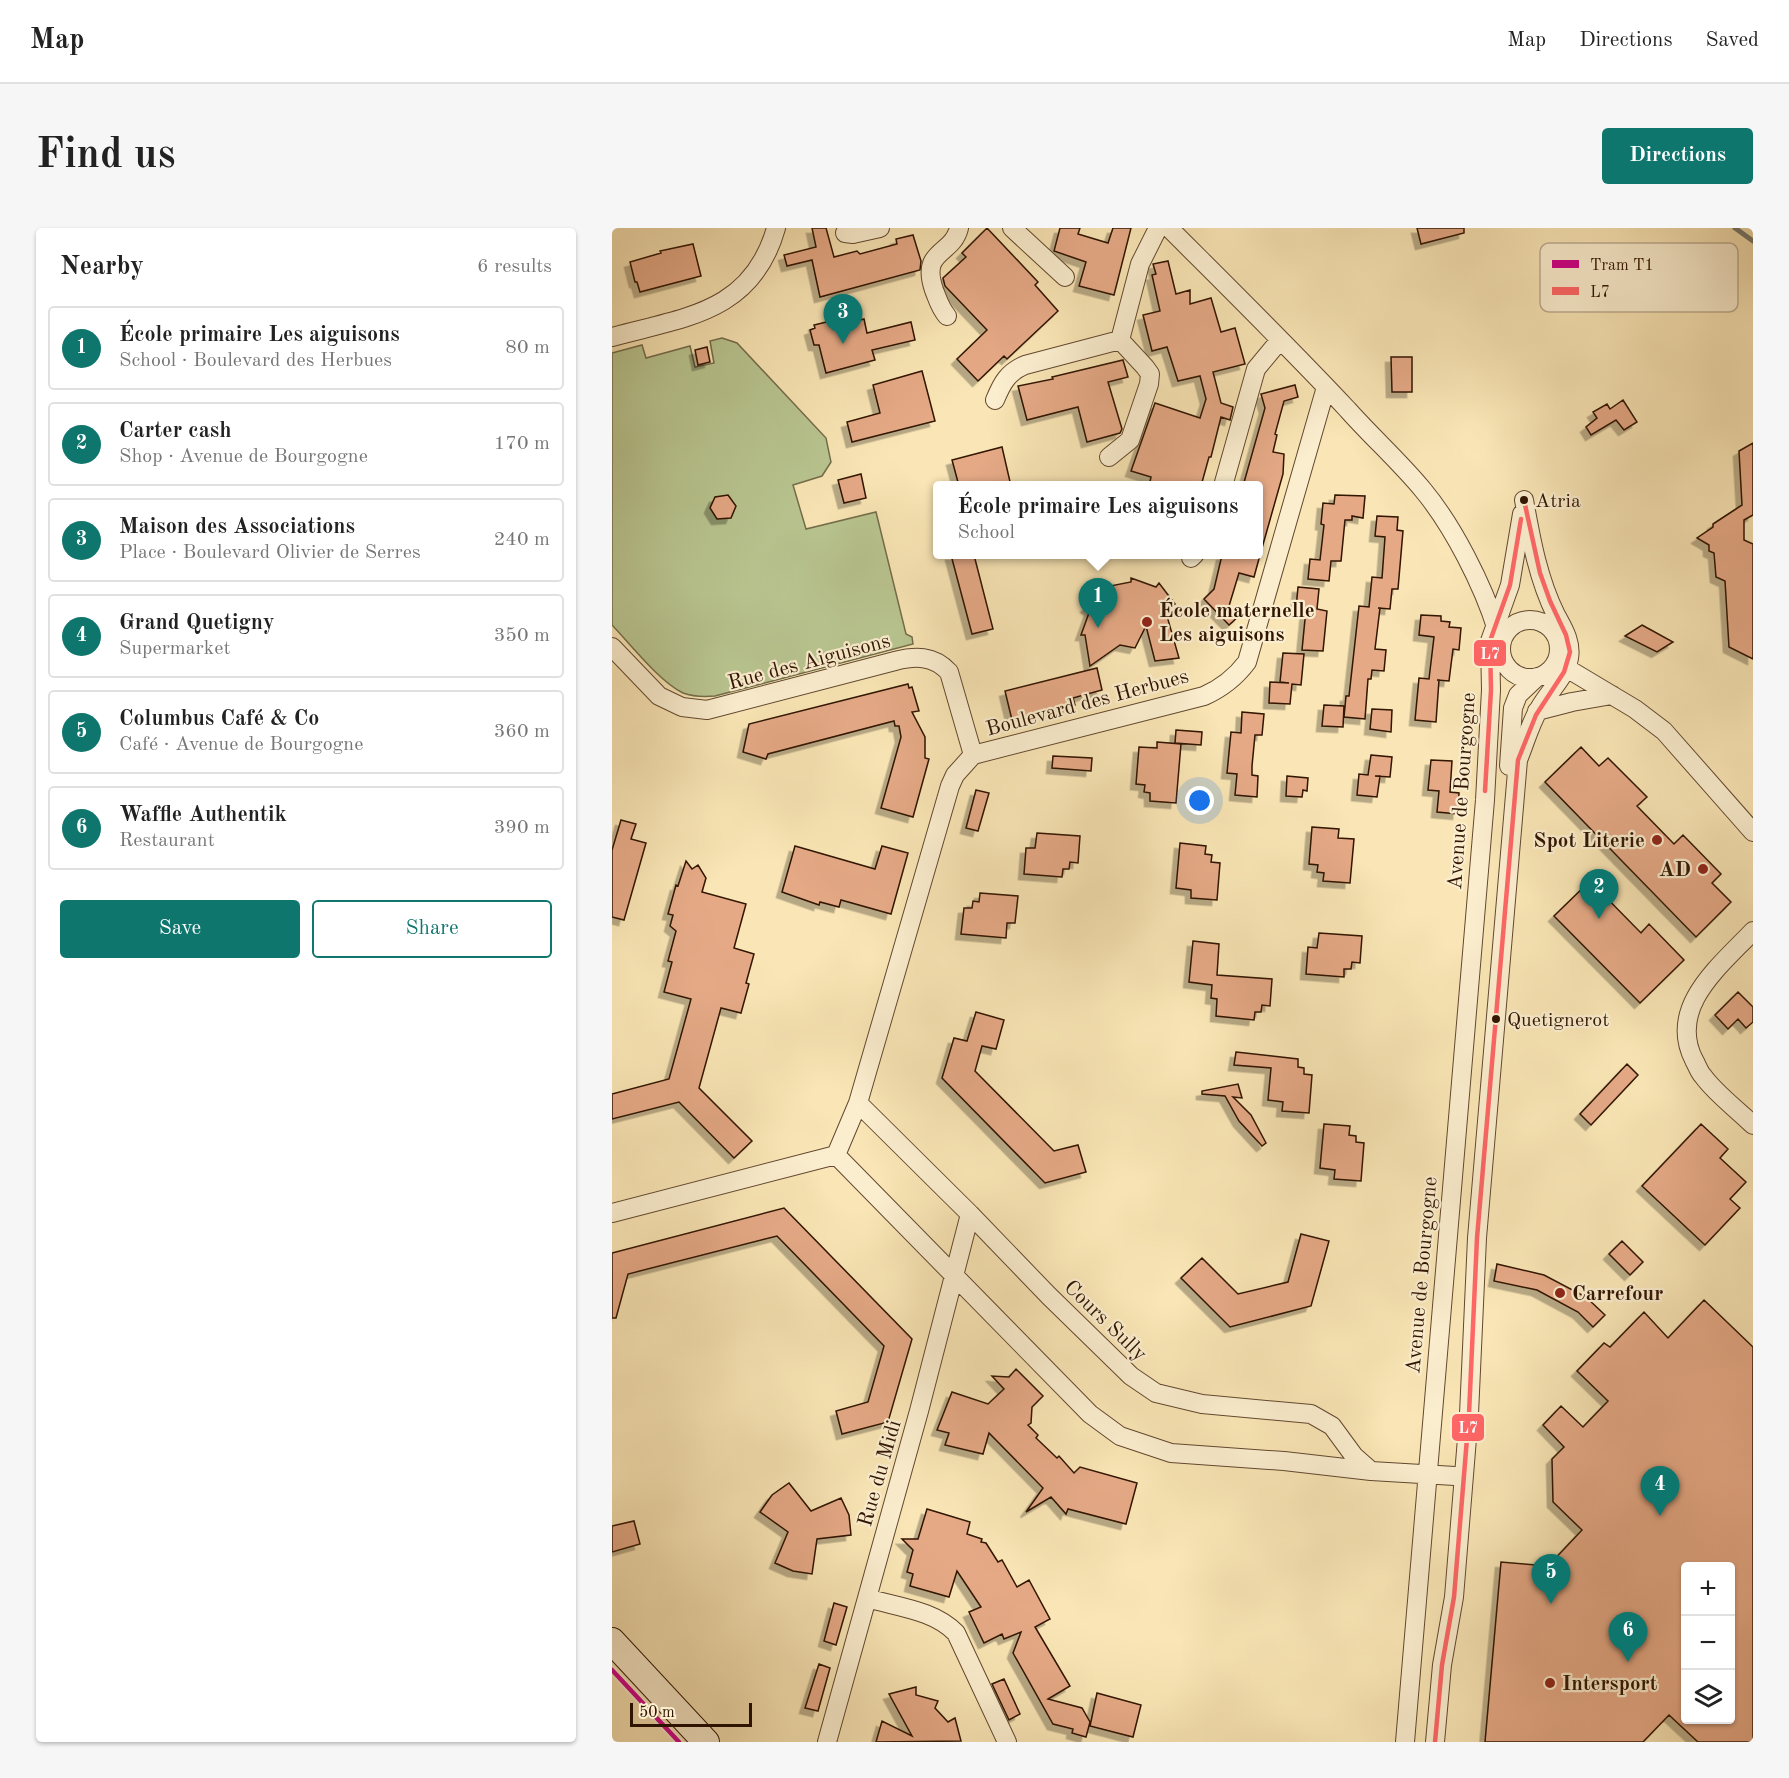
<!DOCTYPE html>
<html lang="en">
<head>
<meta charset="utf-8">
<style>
	:root { --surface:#fff; --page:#f6f6f6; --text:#222; --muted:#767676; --line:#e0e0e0; --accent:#0f766e }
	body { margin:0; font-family:"Old Standard TT",serif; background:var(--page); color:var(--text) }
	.controls { position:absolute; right:18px; bottom:18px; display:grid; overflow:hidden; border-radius:6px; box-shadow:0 2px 4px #0004 }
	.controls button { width:54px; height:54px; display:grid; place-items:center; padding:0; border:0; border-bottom:2px solid var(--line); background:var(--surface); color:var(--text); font:30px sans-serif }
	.scale { position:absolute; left:18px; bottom:15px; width:122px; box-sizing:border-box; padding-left:6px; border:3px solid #301402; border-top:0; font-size:16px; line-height:21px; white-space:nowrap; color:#301402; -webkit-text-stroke:4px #fbeecf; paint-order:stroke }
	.you { position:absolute; left:588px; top:573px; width:21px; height:21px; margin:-15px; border:4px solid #fff; border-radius:50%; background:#1a73e8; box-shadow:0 0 0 9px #1a73e833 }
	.badge { display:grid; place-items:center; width:39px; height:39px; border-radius:50%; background:var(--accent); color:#fff; font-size:20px; font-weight:700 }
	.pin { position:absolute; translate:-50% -50px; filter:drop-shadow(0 2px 3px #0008) }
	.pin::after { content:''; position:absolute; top:32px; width:21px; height:18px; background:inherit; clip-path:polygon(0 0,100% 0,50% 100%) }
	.popup { position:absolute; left:321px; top:253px; width:330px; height:78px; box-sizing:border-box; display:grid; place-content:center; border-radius:6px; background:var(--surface); filter:drop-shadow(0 2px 4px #0005); font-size:20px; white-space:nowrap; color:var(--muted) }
	.popup b { font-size:22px; color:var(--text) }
	.popup::after { content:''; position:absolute; left:50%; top:100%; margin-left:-12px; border:12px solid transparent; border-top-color:var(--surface) }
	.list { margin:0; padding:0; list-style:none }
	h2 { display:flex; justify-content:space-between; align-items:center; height:78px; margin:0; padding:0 24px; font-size:26px }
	h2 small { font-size:20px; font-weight:400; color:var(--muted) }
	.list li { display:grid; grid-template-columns:39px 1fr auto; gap:18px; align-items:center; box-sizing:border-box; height:84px; margin:0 12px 12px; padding:0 12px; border:2px solid var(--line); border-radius:6px }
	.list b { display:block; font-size:22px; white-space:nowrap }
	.list p { margin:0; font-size:20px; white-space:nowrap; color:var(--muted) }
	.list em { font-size:20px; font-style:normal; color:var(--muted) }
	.actions { display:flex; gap:12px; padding:18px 24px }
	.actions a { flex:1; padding:14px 0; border:2px solid var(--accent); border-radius:6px; text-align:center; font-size:21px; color:var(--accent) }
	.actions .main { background:var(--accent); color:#fff }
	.icon { flex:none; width:33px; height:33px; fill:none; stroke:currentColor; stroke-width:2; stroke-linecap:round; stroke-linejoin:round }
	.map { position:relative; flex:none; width:1141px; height:1514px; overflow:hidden; border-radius:6px }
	header { display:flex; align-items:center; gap:36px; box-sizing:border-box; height:84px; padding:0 30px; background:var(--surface); border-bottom:2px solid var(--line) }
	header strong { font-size:28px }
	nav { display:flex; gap:33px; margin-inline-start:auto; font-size:21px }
	.intro { display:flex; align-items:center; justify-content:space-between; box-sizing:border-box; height:144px; padding:0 36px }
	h1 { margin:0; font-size:42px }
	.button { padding:15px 27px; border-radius:6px; background:var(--accent); color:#fff; font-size:21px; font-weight:700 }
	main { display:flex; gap:36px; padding:0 36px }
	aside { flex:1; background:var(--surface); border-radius:6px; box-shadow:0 2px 4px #0004 }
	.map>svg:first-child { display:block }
</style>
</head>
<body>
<header>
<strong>Map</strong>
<nav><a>Map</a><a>Directions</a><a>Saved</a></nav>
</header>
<div class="intro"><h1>Find us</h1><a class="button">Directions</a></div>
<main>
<aside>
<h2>Nearby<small>6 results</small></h2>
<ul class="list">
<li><span class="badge">1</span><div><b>École primaire Les aiguisons</b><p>School · Boulevard des Herbues</p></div><em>80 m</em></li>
<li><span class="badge">2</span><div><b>Carter cash</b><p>Shop · Avenue de Bourgogne</p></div><em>170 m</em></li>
<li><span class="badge">3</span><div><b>Maison des Associations</b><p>Place · Boulevard Olivier de Serres</p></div><em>240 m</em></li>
<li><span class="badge">4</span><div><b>Grand Quetigny</b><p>Supermarket</p></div><em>350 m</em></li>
<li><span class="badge">5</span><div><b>Columbus Café &amp; Co</b><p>Café · Avenue de Bourgogne</p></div><em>360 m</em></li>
<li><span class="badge">6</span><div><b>Waffle Authentik</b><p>Restaurant</p></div><em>390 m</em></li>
</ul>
<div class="actions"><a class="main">Save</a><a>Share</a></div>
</aside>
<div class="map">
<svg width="1141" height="1514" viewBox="0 0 1141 1514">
	<defs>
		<filter id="shadow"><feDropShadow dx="-5.5" dy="5.5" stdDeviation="0" flood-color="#0004"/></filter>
	</defs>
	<rect width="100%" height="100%" fill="#f9e5b5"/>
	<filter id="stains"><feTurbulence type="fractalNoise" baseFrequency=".00333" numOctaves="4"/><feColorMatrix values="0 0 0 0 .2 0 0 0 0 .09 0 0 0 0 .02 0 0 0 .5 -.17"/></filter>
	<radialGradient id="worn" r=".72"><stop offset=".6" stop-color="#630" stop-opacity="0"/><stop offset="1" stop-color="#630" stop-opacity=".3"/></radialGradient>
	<!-- green -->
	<path fill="#b9c691" stroke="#746d4a" stroke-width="1.5" d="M110,110L125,115L214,210L219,234L210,248L181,257L194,301L264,284L294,406L300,409L301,416L103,468C92,469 82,469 71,465C48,454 19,417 0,397V125L30,117L34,130L78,118L83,139L102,135L98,113Z"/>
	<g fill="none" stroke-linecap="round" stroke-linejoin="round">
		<!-- stream -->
		<path stroke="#74796f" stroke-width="5" d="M1123,0L1141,13"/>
	</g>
	<!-- building -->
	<path fill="#e5a986" stroke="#301402" stroke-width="1.5" fill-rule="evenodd" filter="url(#shadow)" d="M200,0H214L222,29L245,23L248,26L285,16L284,11L301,7L309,33L308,42L208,69L200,32L175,38L172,27L204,19Z
		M375,0L426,54L423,57L446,83L395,131L392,128L366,153L345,131L375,102L333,58L331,50L354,29L350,25Z
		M448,0H468L466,6L496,15L501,0H519L502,67L467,58L474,34L442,23Z
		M805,0H852V5L809,16Z
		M81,16L89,48L28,64L25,54H23L18,34L49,25L48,23Z
		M556,33L564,66L578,62V76L599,70L609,104L623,100L633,136L601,144L609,175L621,179L618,192L609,189L599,229H597L589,258H569L557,254L556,258H537L539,249L519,243L543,175L588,190L594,171L588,148L566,153L555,119L540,123L531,87L548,83L540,47L544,46L541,36Z
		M231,90L233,96L252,91L255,105L299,94L303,112L260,122L263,132L214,145L207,117H202L198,102L203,100L202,97Z
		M95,119L98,134L86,137L83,122Z
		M779,129H800V164H780Z
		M511,132L516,149L496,154L510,201L508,205L475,214L466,179L415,192L406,158L441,151L440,149Z
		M310,143L323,193L240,214L235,194L268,185L261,157Z
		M683,157L686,169L672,173L663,206L665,207L661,224L672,226L671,246L650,320L646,319V258H631L653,180L649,166Z
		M1011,172L1025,194L1012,202L1004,192L979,207L974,199L985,190L981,184L995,176L998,181Z
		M1141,215V287L1132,292V312L1141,316V431L1117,419L1113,353L1104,349L1102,325L1097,323V317L1085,310L1101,299V296L1130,277L1127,223Z
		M390,219L399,258H347L340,232Z
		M249,246L254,270L232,275L226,252Z
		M116,267L124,278L119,290L105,291L98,280L103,269Z
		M723,267L753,268L751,290L740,288V292H733L729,333H719L717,353L696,351L698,331L708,332L712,297L709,296L711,275L722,276Z
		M765,288L786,289L785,302L791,303L786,361H780L778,381L766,380H768L763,421L774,422L772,443L760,442L759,451H756L753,491L732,489L734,468H737L747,378L757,379L760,349L770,350L773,309L763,308Z
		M339,327H362L381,401L360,406Z
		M610,327H648L642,349L627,345L617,378L627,388L617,397L592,371L602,361Z
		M519,350L544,359L547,355L563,376L553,381L567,430L543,433L534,398L523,420L508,417L478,438L473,407H469L478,382L474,379L494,363L493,359L519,354Z
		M686,359L707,361L705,381L715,383L711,423L690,422L694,381L684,380Z
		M809,387L829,388V393L838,394L837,399L849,400L847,422L841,421L837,453L825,452H827L824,494L803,492L807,450L817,451L822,409L807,407Z
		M1030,397L1061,414L1045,424L1013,408Z
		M671,425L692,426L689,457L680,456L678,476L657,475L658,454L677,455L668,454Z
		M485,440L490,462L461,470L463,477L400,492L393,463Z
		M296,456L297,460L300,459L307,483L300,484L313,509V530L317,531L301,589L269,580L289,509L287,498H283L282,493L156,526L154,531L131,524L137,496Z
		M712,477L732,478L731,499L710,498Z
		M760,481L780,482L779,504L758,501Z
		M630,484L652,486L650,507H643L640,538V547L646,548L645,569L623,567L625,546L615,545L619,504L629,505Z
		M564,502L590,504L589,517L563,515Z
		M545,514L569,516L564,575L538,573V565L532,564L533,557L524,556L527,519L545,520Z
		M969,519L987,538L996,530L1035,569L1025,578L1062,616L1071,607L1109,646L1100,655L1119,674L1084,709L933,554Z
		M759,527L780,529L778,549L763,548H768L765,569L745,567L747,546L756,547Z
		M441,528L480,530L479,543L440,540Z
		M819,532L840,533L838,564L847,565L846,586L825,584L827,563L816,562Z
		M675,548L696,550L695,563L691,562L690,569L674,568Z
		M364,562L377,565L366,603L354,600Z
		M9,592L24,596L19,611L34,615L12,692L0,689V622Z
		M700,599L727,601L726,610L742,611L738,655L711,653L712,645L705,644L706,637L697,636Z
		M425,605L468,608L466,635L458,634L457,641H451L450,649L412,646L414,620H423Z
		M568,615L594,618L593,626L600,627L599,634L608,635L605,672L579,670V662L564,660Z
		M183,618L263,641L270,618L296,625L279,686L229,672L227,679L208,674L207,677L170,664Z
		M74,633L80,641L86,637L94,650L90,664L134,676L122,720L142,726L134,755L137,756L129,785L109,780L87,860L140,913L122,930L67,874L0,891V866L57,851L79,771L52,764L60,734L56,733L64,703L58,698L61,687L56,686L64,657L66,658Z
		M978,653L1029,705L1037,696L1072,732L1028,775L942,688Z
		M368,665L406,668L403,695H395L394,710L349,706L352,680H360L361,673L367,674Z
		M707,705L750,708L748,735L740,734L739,741H732V749L694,746L696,719L705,720Z
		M581,713L607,716L605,747L660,751L658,778L650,777L649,784H643L642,792L604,788L605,771L599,770L600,757L577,754Z
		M1126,764L1141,779V794L1134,800L1126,791L1116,801L1103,787Z
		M364,784L392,792L384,821L370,818L363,843L442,923L466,917L474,944L433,955L330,850L342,810L355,813Z
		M624,824L686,831V839L692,840V846L700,847L697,885L670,883L671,874L656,872L659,840L622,837Z
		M1015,836L1026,847L979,897L968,886Z
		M626,856L630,870L621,869L639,887L654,915L650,918L627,893L613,868L590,866V863Z
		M712,896L738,898L737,907L744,908V914L752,915L749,953L722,951L723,942L708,940Z
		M1089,896L1116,921L1108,930L1134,954L1118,971L1128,980L1093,1017L1030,958Z
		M172,980L300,1111L276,1194L230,1206L224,1183L256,1174L272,1118L165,1008L16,1046L4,1090H0V1025Z
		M689,1006L717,1013L699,1078L618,1099L569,1050L590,1030L626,1066L676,1054Z
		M1010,1013L1031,1034L1018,1047L997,1026Z
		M885,1036L932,1047L974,1069L993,1087L981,1099L966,1084L925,1062L882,1053Z
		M1092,1072L1141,1119V1514H1086L1057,1487L1031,1514H873L889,1334L936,1338L970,1302L941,1274L940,1231L952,1219L931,1197L949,1178L971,1199L996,1173L965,1143L992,1115L998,1119L1032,1084L1056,1110ZM1074,1338H1119V1491H1074Z
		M404,1141L431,1168L420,1179L419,1195L416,1197L426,1207L424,1210L445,1230L447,1228L462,1245L468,1239L525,1255L514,1296L456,1281L454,1286L439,1269L414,1284L431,1260L377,1205L371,1226L333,1217L337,1205L325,1202L340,1164L376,1176L392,1161L380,1148L397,1149Z
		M177,1255L199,1283L229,1270L237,1287L239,1307L205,1311L200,1346L181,1343L163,1335L176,1304L148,1284L160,1267Z
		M315,1281L358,1294L355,1306L370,1311L369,1314L374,1315L386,1334L390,1332L405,1359L417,1352L438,1391L423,1399L458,1458L436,1471L470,1480L478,1494L474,1509L460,1505L461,1501L441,1496L401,1425L409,1404L392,1411L390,1406L372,1415L357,1384L369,1379L345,1343L337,1369L298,1358L301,1346L295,1344L301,1322L290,1311H306Z
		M22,1293L28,1316L0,1324V1298Z
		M222,1375L235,1379L224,1417L212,1413Z
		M207,1436L218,1440L206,1483L193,1480Z
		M392,1451L408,1486L397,1492L380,1456Z
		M304,1459V1467L326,1473L323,1480L336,1494L343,1490L349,1513L264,1514L270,1493L300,1508L277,1466Z
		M485,1465L529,1477L521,1509L478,1498Z"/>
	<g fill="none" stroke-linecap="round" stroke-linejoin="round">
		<defs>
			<path id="street" d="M400,0L453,49
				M557,0C617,60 678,120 736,182C760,209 788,234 811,262C841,298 871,357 885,402
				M233,5L241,6L268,0
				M335,88C328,80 326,72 322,62C308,21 340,28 347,0
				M0,109C73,89 140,85 164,0
				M383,172C390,155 396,144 413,137L508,112L528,36L546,0
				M497,229L518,212L537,156L538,146L533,139L508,112
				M611,258L644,141L668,112
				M579,330L583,326
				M889 421a29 29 0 1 1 58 0a29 29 0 1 1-58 0Z
				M0,419L47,468L70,479L95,482L283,433C303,428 321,427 337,444L361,527
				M946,435L1023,481L1052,503L1141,604
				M925,483L960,474L1000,467
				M897,538L901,480L906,467L925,449
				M1141,703C1108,738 1055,779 1082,832C1085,837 1087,844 1091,848C1104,866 1125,881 1141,897
				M246,875L358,986L437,1068L519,1148L544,1165L590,1176L699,1186L720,1198L742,1228L759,1243
				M224,927L246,875L338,558L343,547L361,527L592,468C610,460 623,450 635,434L714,159
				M224,927L478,1186L508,1208L559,1225L672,1233L759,1243L843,1248
				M0,985L224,927
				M255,1370C285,1379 322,1382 344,1405L395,1514
				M215,1514L307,1183L358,986
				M793,1514L873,572L879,462L878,413L898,357L910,286
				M823,1514L830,1437L842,1369L857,1186L865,1010L906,532C913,515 918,496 927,481C936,464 954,449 957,430C960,414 951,400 944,387C926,351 919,311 912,272"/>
			<path id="secondary" d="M0,1413L94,1514"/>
		</defs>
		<!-- street casing -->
		<use href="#street" stroke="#62482f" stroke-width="20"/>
		<!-- secondary casing -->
		<use href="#secondary" stroke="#301402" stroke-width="28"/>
		<!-- street -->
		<use href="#street" stroke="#fbeecf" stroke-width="18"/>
		<!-- secondary -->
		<use href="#secondary" stroke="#fbeecf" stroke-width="26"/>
		<defs>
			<path id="bus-1" d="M873,563L879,462L878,413L898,357L909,291
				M823,1514L830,1437L842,1369L857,1186L865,1010L906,532L924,487L952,444L958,424L954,407L938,373L928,345L912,272"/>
		</defs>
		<!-- bus-1 casing -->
		<use href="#bus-1" stroke="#fbeecf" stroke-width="9"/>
		<!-- bus-1 -->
		<use href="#bus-1" stroke="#f66" stroke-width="4.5"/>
		<defs>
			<path id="tram-1" d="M0,1442L67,1514"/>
		</defs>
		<!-- tram-1 casing -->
		<use href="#tram-1" stroke="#fbeecf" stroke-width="9"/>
		<!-- tram-1 -->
		<use href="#tram-1" stroke="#c08" stroke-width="4.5"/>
	</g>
	<!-- markers -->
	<g fill="#301402" stroke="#fbeecf" stroke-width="2">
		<circle cx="912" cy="272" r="5"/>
		<circle cx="884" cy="791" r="5"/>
	</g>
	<g fill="#8f2418" stroke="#fbeecf" stroke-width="2">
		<circle cx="535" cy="394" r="6"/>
		<circle cx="1045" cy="612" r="6"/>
		<circle cx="1091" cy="641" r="6"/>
		<circle cx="948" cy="1065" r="6"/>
		<circle cx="938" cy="1455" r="6"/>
	</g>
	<g text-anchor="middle" stroke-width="4.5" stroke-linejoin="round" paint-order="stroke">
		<!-- bus labels -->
		<g font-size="20" fill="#301402" stroke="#fbeecf" text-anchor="start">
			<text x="923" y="279">Atria</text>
			<text x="895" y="798">Quetignerot</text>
		</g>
		<!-- poi labels -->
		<g font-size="21" font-weight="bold" fill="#301402" stroke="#fbeecf" text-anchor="start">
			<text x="547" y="389">École maternelle<tspan x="547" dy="24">Les aiguisons</tspan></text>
			<text x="1033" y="619" text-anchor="end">Spot Literie</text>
			<text x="1079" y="648" text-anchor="end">AD</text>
			<text x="960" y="1072">Carrefour</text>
			<text x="950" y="1462">Intersport</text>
		</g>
		<!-- street labels -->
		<g font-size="21" fill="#301402" stroke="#fbeecf">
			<text transform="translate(197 433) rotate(-15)" y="7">Rue des Aiguisons</text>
			<text transform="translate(475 474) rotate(-15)" y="7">Boulevard des Herbues</text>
			<text transform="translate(849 563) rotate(-86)" y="7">Avenue de Bourgogne</text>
			<text transform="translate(809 1047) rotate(-85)" y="7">Avenue de Bourgogne</text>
			<text transform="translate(494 1092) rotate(44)" y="7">Cours Sully</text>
			<text transform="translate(267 1245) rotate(-74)" y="7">Rue du Midi</text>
		</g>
	</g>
	<!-- legend -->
	<rect x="928" y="15" width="198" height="69" rx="9" fill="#fbeecf" stroke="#bead92" stroke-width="1.5"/>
	<rect x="940" y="32" width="27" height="8" fill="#c08"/>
	<rect x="940" y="59" width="27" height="8" fill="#f66"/>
	<g font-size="16" fill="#301402">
		<text x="978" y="42">Tram T1</text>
		<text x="978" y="69">L7</text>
	</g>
	<g stroke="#fbeecf" stroke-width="2">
		<rect x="861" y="411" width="34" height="28" rx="6" fill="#f66"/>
		<rect x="839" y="1185" width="34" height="29" rx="6" fill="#f66"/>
	</g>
	<g font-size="16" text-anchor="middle" font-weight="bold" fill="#fff">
		<text x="878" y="431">L7</text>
		<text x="856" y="1205">L7</text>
	</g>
	<rect width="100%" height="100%" filter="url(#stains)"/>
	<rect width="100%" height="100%" fill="url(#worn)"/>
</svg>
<div class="controls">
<button>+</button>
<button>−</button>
<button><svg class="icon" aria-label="layers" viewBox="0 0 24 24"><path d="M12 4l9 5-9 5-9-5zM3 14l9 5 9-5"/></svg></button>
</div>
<div class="scale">50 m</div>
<div class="you"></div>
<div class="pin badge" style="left:486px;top:400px">1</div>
<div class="popup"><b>École primaire Les aiguisons</b>School</div>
<div class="pin badge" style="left:987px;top:691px">2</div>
<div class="pin badge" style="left:231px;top:116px">3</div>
<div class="pin badge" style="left:1048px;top:1288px">4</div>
<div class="pin badge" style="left:939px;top:1376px">5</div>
<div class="pin badge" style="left:1016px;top:1434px">6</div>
</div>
</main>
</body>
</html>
